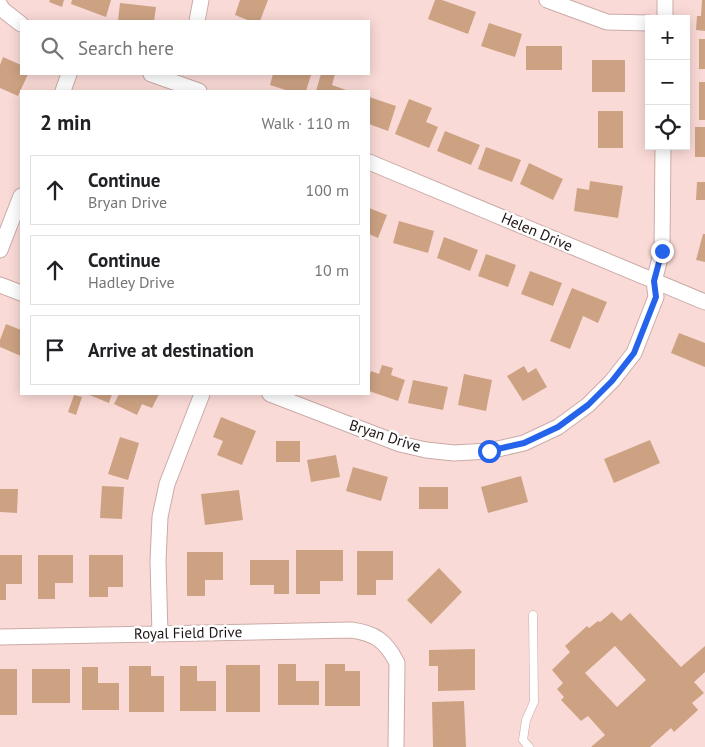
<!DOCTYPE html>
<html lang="en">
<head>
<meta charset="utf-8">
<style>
	:root { --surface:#fff; --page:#f2f2f2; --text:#202124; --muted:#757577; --line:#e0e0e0 }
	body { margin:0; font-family:"PT Sans",sans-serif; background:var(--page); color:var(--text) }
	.controls { position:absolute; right:15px; top:15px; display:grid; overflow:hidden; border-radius:0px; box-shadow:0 2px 12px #0003 }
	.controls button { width:45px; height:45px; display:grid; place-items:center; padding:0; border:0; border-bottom:1px solid var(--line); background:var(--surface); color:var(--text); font:25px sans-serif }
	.stop { position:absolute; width:15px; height:15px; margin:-11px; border:4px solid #2563eb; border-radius:50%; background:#fff }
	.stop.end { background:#2563eb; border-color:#fff; box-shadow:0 1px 5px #0008 }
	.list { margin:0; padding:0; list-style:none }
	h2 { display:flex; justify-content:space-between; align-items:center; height:65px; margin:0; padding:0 20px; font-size:21px }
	h2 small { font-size:16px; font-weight:400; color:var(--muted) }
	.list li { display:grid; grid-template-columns:32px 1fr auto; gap:15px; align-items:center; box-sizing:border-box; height:70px; margin:0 10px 10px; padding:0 10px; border:1px solid var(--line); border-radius:0px }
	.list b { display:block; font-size:19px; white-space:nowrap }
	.list p { margin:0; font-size:16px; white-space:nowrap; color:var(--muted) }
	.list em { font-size:16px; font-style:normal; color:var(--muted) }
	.icon { flex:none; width:28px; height:28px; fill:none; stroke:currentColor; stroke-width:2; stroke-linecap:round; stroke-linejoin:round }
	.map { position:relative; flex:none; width:705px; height:747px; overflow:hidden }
	.search { position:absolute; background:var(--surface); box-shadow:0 2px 12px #0003; left:20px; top:20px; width:350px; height:55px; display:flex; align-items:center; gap:12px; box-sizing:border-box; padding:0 18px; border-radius:0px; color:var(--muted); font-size:19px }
	.panel { position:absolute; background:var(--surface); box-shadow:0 2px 12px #0003; left:20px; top:90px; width:350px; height:305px; border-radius:0px }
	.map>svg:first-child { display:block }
</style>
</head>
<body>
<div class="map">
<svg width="705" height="747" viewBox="0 0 705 747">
	<rect width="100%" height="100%" fill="#fadad7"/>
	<!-- building -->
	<path fill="#cda283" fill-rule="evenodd" d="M50,0H64L62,7L49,2Z
		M72,0H111L106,17L71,4Z
		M240,0H268L260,21H250L235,15Z
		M435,0H442L476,12L468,34L428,19Z
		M702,0H705V31L696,30L697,16H701Z
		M120,3L156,7L154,21H118Z
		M489,23L522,34L515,57L481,46Z
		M699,39H705V69H699Z
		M526,46H562V70H526Z
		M3,57L21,65V74H28L18,96L0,88V65Z
		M592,60H625V92H592Z
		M273,74H307L311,75L306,91H289L270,85Z
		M321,74H335L332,85L349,91H316Z
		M699,82H705V120H699Z
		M369,97L396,106L388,131L369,124Z
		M409,99L432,108L426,122L438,127L429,148L395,134Z
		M598,111H623V148H598Z
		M695,127H705V157H695Z
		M445,131L480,145L471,165L437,151Z
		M486,147L521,160L512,182L478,169Z
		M529,163L563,179L553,200L520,184Z
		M590,181L623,186L618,218L574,211L577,188L589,190Z
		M697,182H705V200H696Z
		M369,208L387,215L378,238L369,234Z
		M399,221L434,231L428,253L393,243Z
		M703,234H705V262L696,260Z
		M444,237L478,250L470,271L437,258Z
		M486,254L516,265L508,287L478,276Z
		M530,271L562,283L553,306L521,294Z
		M572,288L607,302L598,323L583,316L570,349L550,341Z
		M6,324L21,330V356L0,347V340Z
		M679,333L705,343V367L671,353Z
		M382,365L393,368L391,375L405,380L398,401L369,391V378L371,371L379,374Z
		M524,366L528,373L536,368L547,387L523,401L507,376Z
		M464,374L492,380L486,411L458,405Z
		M413,380L448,387L443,410L408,403Z
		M87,394H112L109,403Z
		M119,394H159L152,408L142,404L137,415L114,404Z
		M74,395L82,397L76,415L68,412Z
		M221,417L256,431L242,465L217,455L223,441L213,437Z
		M120,437L139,443L128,480L108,474Z
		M650,440L660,463L614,483L604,459Z
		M276,441H300V462H276Z
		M336,455L340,477L311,482L307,460Z
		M353,467L388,477L381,501L346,491Z
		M521,476L528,502L488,513L481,487Z
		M102,486L124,487L122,519L100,518Z
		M419,487H448V509H419Z
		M0,489H18L17,513L0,512Z
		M239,490L243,520L205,525L201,494Z
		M296,550H343V581H320V594H296Z
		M357,551H393V580H376V595H357Z
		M187,552H223V580H205V596H187Z
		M0,555H22V584H6V600H0Z
		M38,555H73V583H55V599H38Z
		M89,555H123V587H108V597H89Z
		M250,560H289V594H274V585H250Z
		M439,568L462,592L431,624L407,600Z
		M612,612L621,621L630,613L681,667L705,646V672L694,682L704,693L692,703L698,710L674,732L671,728L650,747H591L605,735L588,716L581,721L561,700L564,697L557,689L563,683L552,670L570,652L565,646L587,626L589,628L598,621L600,622ZM615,646L646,680L617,707L585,673Z
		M475,649V690L438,691V666H429V650Z
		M278,664H296V681H319V705H278Z
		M325,664H345V671H360V706H325Z
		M226,665H260V712H226Z
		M129,666H151V676H164V712H129Z
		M180,666H197V681H216V711H180Z
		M82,667H98V683H119V710H82Z
		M0,669H17V715H0Z
		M32,669H70V703H32Z
		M464,701L466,747H433L432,702Z"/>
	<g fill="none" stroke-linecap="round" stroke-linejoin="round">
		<defs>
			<path id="lane" d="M529,747L523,740L526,720L534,702L533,615"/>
			<path id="street" d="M547,0L607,22L649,23
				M0,5L3,10L21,24
				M665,19V0
				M197,21L201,0
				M151,74L199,91
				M63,91L69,74
				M369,162L705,302
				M0,250L21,196
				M0,285L21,293
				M270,394L400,444L426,450L454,453L489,451L524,443L558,427L588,405L612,381L634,353L656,297L654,281L662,251L663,146
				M160,634L158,561L160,517L167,484L202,394
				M0,637L351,630C375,633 386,641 397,663L396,747"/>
		</defs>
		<!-- lane casing -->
		<use href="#lane" stroke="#caaba8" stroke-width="9"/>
		<!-- street casing -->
		<use href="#street" stroke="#caaba8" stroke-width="17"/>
		<!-- lane -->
		<use href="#lane" stroke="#fff" stroke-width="8"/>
		<!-- street -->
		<use href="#street" stroke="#fff" stroke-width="15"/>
	</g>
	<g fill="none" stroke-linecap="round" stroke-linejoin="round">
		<!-- route -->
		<path stroke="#2563eb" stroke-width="6" d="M489,451L524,443L558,427L588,405L612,381L634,353L656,297L654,281L662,251"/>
	</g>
	<g text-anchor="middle" stroke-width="5" stroke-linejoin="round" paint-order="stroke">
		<!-- street labels -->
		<g font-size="15" fill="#1d1312" stroke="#fff">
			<text transform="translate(537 232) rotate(23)" y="5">Helen Drive</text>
			<text transform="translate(385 436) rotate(18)" y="5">Bryan Drive</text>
			<text transform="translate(188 633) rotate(-1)" y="5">Royal Field Drive</text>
		</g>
	</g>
</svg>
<div class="controls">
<button>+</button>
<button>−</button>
<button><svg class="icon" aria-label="locate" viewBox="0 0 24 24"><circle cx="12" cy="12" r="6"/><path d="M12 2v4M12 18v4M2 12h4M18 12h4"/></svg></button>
</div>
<div class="stop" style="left:489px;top:451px"></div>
<div class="stop end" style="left:662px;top:251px"></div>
<div class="search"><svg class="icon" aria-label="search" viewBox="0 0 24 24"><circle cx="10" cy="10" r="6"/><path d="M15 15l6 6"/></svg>Search here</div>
<section class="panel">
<h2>2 min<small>Walk · 110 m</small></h2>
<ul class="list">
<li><svg class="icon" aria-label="ahead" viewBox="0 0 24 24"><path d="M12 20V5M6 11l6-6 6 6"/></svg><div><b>Continue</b><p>Bryan Drive</p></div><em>100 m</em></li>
<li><svg class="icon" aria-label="ahead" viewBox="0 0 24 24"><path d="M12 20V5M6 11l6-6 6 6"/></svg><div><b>Continue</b><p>Hadley Drive</p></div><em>10 m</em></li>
<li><svg class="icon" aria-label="arrive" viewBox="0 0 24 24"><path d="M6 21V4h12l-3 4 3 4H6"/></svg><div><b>Arrive at destination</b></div></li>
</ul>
</section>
</div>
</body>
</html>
